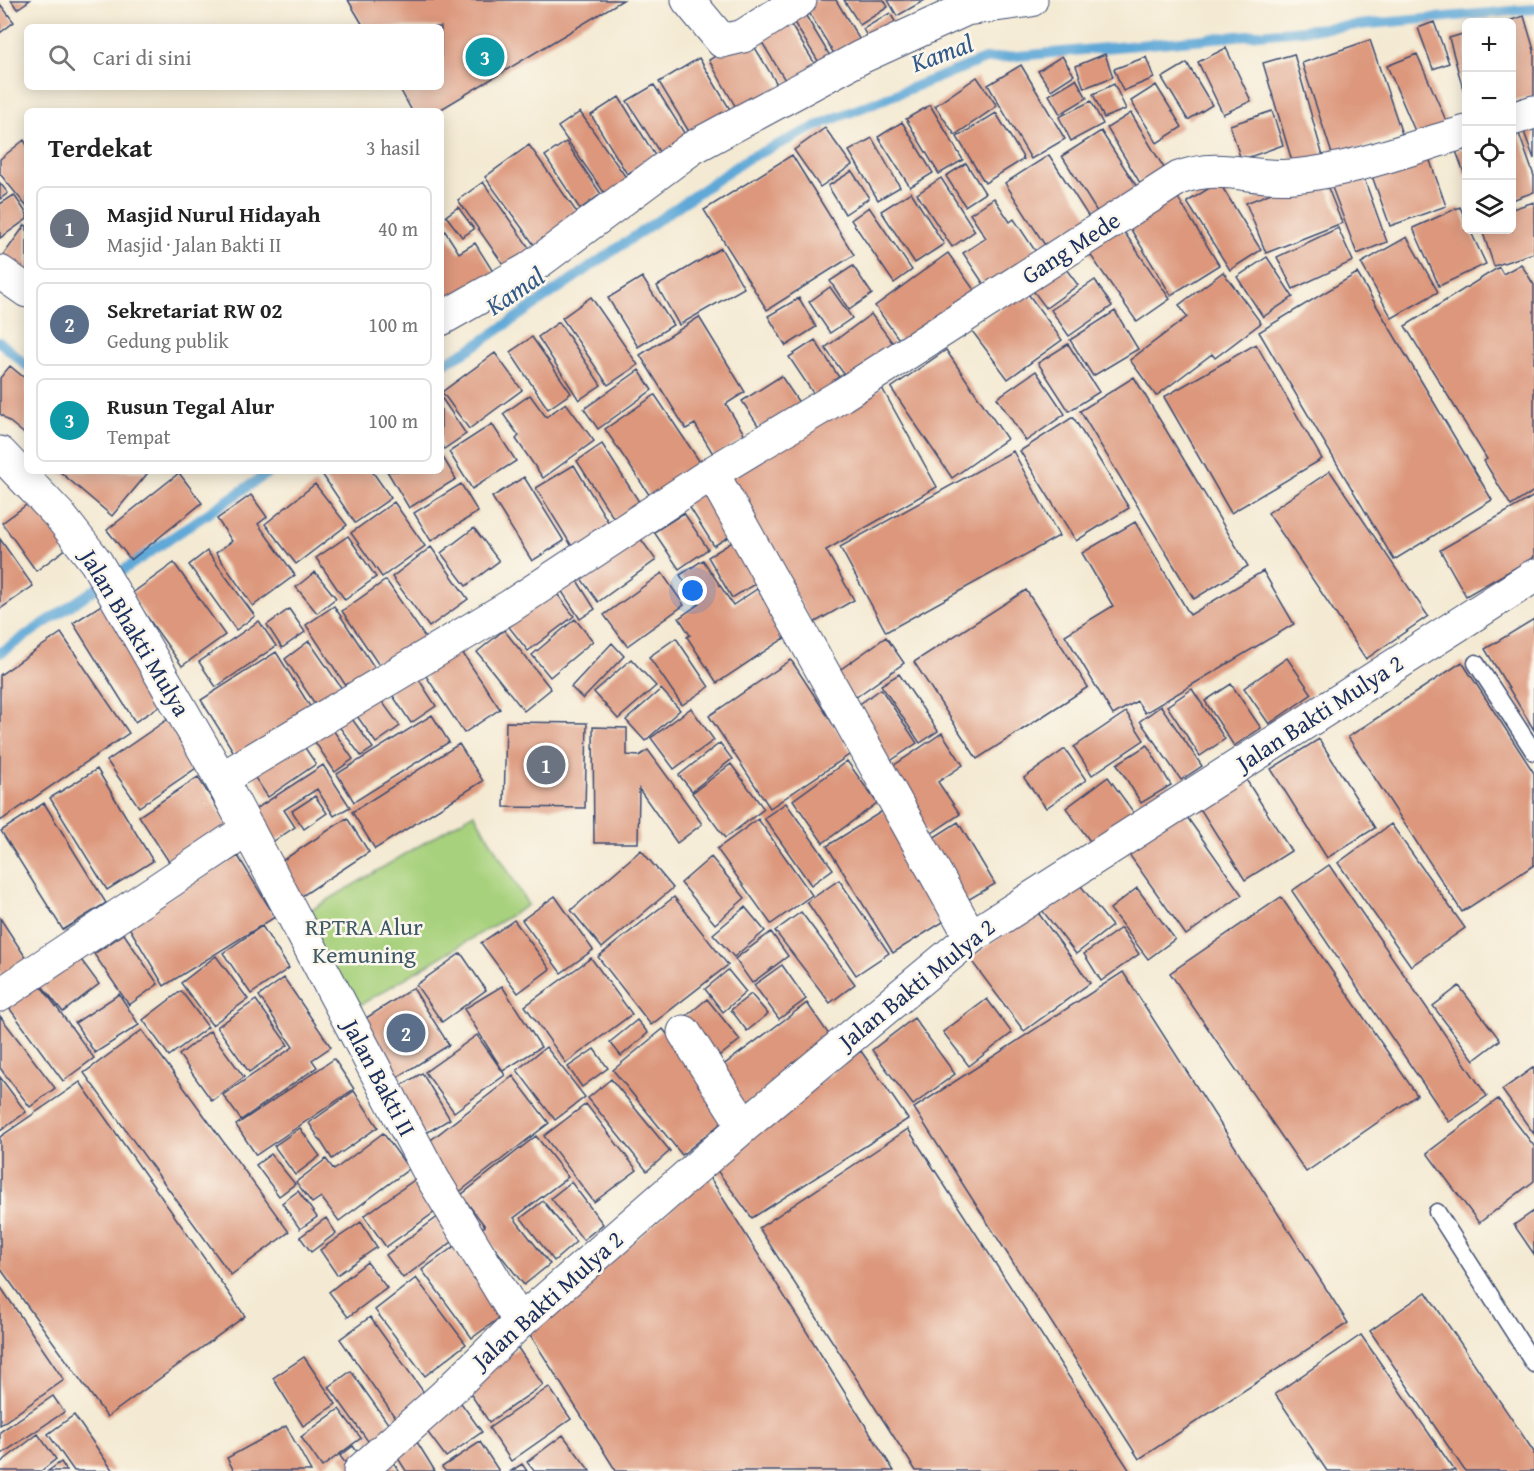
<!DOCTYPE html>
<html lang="id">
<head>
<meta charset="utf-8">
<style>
	:root { --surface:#fff; --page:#f2f2f2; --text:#222; --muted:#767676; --line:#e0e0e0; --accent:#1a73e8 }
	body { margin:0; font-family:"Gentium Book Plus",serif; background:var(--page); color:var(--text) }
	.controls { position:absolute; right:18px; top:18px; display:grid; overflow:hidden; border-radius:9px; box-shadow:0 3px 15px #0003 }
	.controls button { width:54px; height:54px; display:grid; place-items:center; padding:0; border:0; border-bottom:2px solid var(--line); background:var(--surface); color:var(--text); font:30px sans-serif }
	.you { position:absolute; left:693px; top:591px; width:21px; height:21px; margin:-15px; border:4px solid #fff; border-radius:50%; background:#1a73e8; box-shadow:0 0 0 9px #1a73e833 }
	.badge { display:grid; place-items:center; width:39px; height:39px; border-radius:50%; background:var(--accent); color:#fff; font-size:20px; font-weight:700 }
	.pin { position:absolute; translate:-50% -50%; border:3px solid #fff; box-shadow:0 2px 6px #0006 }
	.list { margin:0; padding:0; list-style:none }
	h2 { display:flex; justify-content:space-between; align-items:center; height:78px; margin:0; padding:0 24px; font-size:26px }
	h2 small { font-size:20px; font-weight:400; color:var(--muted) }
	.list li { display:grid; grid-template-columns:39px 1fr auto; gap:18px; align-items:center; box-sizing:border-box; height:84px; margin:0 12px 12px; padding:0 12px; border:2px solid var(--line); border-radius:9px }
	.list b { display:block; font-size:22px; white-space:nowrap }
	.list p { margin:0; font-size:20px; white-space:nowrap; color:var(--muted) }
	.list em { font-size:20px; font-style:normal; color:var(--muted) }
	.icon { flex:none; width:33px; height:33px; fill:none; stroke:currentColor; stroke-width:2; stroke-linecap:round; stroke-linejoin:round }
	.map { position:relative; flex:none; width:1534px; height:1471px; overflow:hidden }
	.search { position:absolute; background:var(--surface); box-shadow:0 3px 15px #0003; left:24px; top:24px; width:420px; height:66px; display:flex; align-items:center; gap:15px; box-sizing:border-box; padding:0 21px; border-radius:9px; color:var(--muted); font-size:22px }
	.panel { position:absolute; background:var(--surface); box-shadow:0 3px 15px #0003; left:24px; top:108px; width:420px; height:366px; border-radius:9px }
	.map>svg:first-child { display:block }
</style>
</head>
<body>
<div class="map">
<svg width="1534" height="1471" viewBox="0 0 1534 1471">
	<rect width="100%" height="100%" fill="#fbf7ec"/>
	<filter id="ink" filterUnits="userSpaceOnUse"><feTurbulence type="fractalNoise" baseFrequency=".0167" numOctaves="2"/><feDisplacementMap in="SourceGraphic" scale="12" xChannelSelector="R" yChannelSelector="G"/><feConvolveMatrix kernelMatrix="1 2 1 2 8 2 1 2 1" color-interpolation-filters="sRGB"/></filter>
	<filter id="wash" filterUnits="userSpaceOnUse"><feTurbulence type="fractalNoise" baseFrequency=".008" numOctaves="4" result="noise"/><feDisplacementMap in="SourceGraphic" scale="24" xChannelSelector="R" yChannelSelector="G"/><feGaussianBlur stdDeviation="1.35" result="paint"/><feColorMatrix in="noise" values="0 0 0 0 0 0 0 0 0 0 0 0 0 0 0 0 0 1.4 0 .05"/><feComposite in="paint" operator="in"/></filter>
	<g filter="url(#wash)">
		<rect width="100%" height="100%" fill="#f4ead3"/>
		<!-- green -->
		<path fill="#a8d17d" stroke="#62806e" stroke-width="1.5" d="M474,813L528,905L345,1014L291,922Z"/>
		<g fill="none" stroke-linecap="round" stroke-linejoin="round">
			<!-- stream -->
			<path stroke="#5fa8d7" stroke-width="10" d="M0,342L27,366
				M441,365L472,348L747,159L828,121L985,59L1534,9
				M0,653L271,471"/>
		</g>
		<g id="blocks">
			<!-- building -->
			<path fill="#dc977c" d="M11,0H30L17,9Z
				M348,0H623L438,111H412L399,87H441V27H364Z
				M815,0H836L864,47L839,62L805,6Z
				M844,0H884L888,7L860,25Z
				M888,0H925L897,16Z
				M0,4L14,22L0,33Z
				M800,6L836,66L825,72L788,13Z
				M890,13L901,32L873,47L863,29Z
				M1524,16L1534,50V95L1512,101V22H1505Z
				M786,17L820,72L791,90L757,34Z
				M1434,22L1449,63L1433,69L1418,28Z
				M1466,33V100L1449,38Z
				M748,36L783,94L742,118L709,60Z
				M1370,40L1402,134L1333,157L1302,63Z
				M1226,48L1251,101L1223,114L1198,62Z
				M1105,54L1113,77L1084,88L1076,66Z
				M1294,54L1324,160L1294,168L1263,63Z
				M1417,54L1448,125L1418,138L1387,66Z
				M1062,56L1074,75L1051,90L1038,71Z
				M1146,57L1154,78L1123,91L1114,69Z
				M699,58L734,116L694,140L659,82Z
				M1187,63L1212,105L1188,120L1162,78Z
				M1021,65L1065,139L1031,159L988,85Z
				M977,77L997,106L955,135L935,106Z
				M1076,79L1087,98L1060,114L1049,95Z
				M1114,84L1126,109L1104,118L1093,94Z
				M654,85L691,144L665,161L627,101Z
				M1156,85L1182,127L1157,143L1131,101Z
				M619,97L656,157L627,174L591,115Z
				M1091,101L1103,124L1071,141L1059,117Z
				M930,105L963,160L939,174L906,119Z
				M1272,111L1283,145L1241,160L1230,125Z
				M580,112L632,186L610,201L558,127Z
				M996,113L1024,159L985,183L957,137Z
				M1131,113L1167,173L1143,188L1107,128Z
				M902,122L933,173L910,187L878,137Z
				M1534,125V159L1523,129Z
				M825,128L852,165L820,187L794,150Z
				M1517,128L1534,176V192L1512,200V130Z
				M1101,131L1139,190L1099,215L1062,156Z
				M872,138L900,187L878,200L849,151Z
				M24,140L27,145V207L0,174V159Z
				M566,142L601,194L580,209L545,156Z
				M529,145L583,221L540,253L485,177Z
				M1466,147V178L1456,151Z
				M792,155L854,255L767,310L704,210Z
				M1049,155L1092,222L1048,250L1005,183Z
				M1428,155L1446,206L1390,226L1372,176Z
				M966,163L985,193L965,206L946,176Z
				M1361,170L1387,242L1357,254L1330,182Z
				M852,171L869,198L845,214L828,186Z
				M1322,173L1342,223L1266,253L1246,203Z
				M941,178L975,231L952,247L917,194Z
				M483,182L535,256L510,274L458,200Z
				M1219,182L1261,250L1230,270L1187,202Z
				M0,183L8,193L0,199Z
				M1173,190L1219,265L1171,295L1125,220Z
				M911,192L944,244L915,263L881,211Z
				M14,195L27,214V219L0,238V204Z
				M994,198L1010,222L1014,219L1040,258L989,292L963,253L986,238L970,214Z
				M1534,202V253L1494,266L1482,230H1512V209Z
				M458,207L474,229L462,237L446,216Z
				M869,207L912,270L894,283L851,220Z
				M1460,207L1466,221V230H1470L1486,264L1439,286L1413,228Z
				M25,225L27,226V287L0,260Z
				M441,225L459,253L475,243L497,278L441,315Z
				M1120,226L1170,299L1137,322L1087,250Z
				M1338,228L1353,261L1293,289L1277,257Z
				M1407,237L1438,292L1392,318L1361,263Z
				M721,248L744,288L679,325L657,286Z
				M948,253L979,297L906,349L875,306Z
				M1267,257L1293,297L1263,317L1237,277Z
				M1060,261L1078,285L1046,308L1029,285Z
				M1521,264L1534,285V491L1511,506L1484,461L1487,459L1405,326L1499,267L1503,274Z
				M853,266L872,294L849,310L830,281Z
				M1223,272L1261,323L1215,358L1212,354L1156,396L1130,360L1187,317L1179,305Z
				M1357,273L1492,500L1394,560L1259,332Z
				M642,277L673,325L638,347L608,298Z
				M1095,280L1112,306L1069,336L1051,310Z
				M830,287L852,318L830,333L809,302Z
				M1026,291L1062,340L1008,379L972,331Z
				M591,297L638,365L608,385L562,318Z
				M799,298L816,327L786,346L768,316Z
				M1115,311L1138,349L1093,376L1070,340Z
				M871,314L895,346L849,381L825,348Z
				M699,317L745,392L726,404L746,437L715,457L695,424L686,429L640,355Z
				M559,322L601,385L579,400L538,337Z
				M532,337L571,393L548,409L510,352Z
				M815,340L844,385L819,402L789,357Z
				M1068,344L1099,392L1069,411L1038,363Z
				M1256,344L1322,459L1231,513L1164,397Z
				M946,350L1007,439L952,478L891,388Z
				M495,353L522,390L469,429L442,392Z
				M10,366L27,380V436L0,414V378Z
				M639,370L652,390L598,429L584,409Z
				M1036,371L1065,414L1026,441L997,398Z
				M781,376L804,410L765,436L742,401Z
				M1134,377L1248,566L1194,599L1080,411Z
				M882,388L937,487L826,550L854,600L812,624L726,476Z
				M530,395L546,417L566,403L594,441L543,478L516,439L519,436L503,414Z
				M655,395L702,465L652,499L605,429Z
				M441,397L466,434L444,449L441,444Z
				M1073,417L1129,508L1076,541L1020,451Z
				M492,424L516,461L472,489L449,452Z
				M602,444L643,508L618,525L577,461Z
				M1013,451L1059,536L886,632L840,547Z
				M441,454L456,479L409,508L387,471H441Z
				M574,465L613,530L576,553L536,488Z
				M59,471H144L147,474L112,516Z
				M320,471H372L391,498L355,523Z
				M1330,471L1428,616L1366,659L1268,513Z
				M179,473L202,503L131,560L107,530Z
				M524,477L564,541L532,561L492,497Z
				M315,484L347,525L296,564L265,524Z
				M461,484L478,512L431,541L414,513Z
				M704,486L733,534L714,546L684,498Z
				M251,495L267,517L258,524L295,575L253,606L216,553L232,541L217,519Z
				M1534,496V557L1466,596L1440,550Z
				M33,500L67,548L36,571L2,523Z
				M394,502L425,546L382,577L351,533Z
				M684,513L708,549L679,569L654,532Z
				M1135,522L1190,615L1263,571L1294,624L1145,713L1137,701L1113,715L1065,635L1113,606L1082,553Z
				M474,528L499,561L466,586L441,553Z
				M635,531L656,560L598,602L577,573Z
				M348,536L376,577L345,600L316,558Z
				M0,539L33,586L0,609Z
				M734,541L758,582L732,598L708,557Z
				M431,547L468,599L429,627L392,577Z
				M207,551L255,616L236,630L189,565Z
				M703,560L733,605L757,589L789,635L717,683L687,637L690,635L679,618L699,604L680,575Z
				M174,563L225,635L182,666L131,594Z
				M571,571L595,609L580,619L555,581Z
				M315,572L336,598L317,613L296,587Z
				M662,573L684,605L627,646L604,615Z
				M386,580L427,640L383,671L342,611Z
				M1026,590L1088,687L977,759L914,662Z
				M555,591L574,616L528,651L509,627Z
				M106,602L168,701L135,722L73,623Z
				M334,606L378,673L350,692L306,625Z
				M289,609L305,632L282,648L267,625Z
				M575,619L593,641L550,677L532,655Z
				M1534,619V730L1485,649Z
				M259,621L276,646L216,687L199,662Z
				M504,630L551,689L524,711L477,652Z
				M61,633L129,733L0,821V675Z
				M886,637L904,663L852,700L834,674Z
				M676,638L709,687L682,705L649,657Z
				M309,641L347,696L321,713L285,659Z
				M612,643L624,656L583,699L571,687Z
				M458,646L500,709L464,733L422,670Z
				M276,652L313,711L238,759L201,700Z
				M1287,658L1312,694L1269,724L1244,688Z
				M631,659L656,686L618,719L594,692Z
				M791,660L852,753L770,808L709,716Z
				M1462,662L1534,773V865L1462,912L1348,737Z
				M414,672L436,706L411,723L389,690Z
				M899,674L938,731L920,743L881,685Z
				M1231,684L1261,728L1234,746L1205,701Z
				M661,689L680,710L645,741L626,720Z
				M881,689L917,743L886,764L851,710Z
				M1192,689L1225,739L1200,756L1167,706Z
				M375,692L400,726L376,743L352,709Z
				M1161,706L1202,766L1181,780L1140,721Z
				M691,708L714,740L674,769L651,738Z
				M347,712L373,748L361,756L335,721Z
				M1126,712L1144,740L1092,775L1074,747Z
				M432,715L449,742L354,802L337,774Z
				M171,717L202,764L139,807L107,761Z
				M506,722L587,723L585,808L504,807Z
				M331,727L353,759L335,772L313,739Z
				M593,727L627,728V755L639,756L648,750L702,824L677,843L639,789L638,843H594Z
				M942,733L963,765L938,782L960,814L929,835L884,772Z
				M299,739L316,764L268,797L251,772Z
				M1319,739L1375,828L1327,858L1271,769Z
				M720,743L732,759L692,791L679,775Z
				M459,744L483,781L375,849L352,812Z
				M1147,745L1171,785L1141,803L1117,764Z
				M1065,749L1086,780L1046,808L1024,778Z
				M847,761L877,803L823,843L793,800Z
				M731,764L764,809L725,838L692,793Z
				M323,765L350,807L334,816L317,789L284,810L295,827L271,843L248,814Z
				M97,769L153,861L107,890L50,798Z
				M1242,773L1291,851L1245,880L1196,802Z
				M198,777L229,827L171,865L139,816Z
				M1108,777L1134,813L1092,844L1066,808Z
				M315,796L327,813L304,829L292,811Z
				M44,803L106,903L63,930L1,831Z
				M786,803L833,869L811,885L764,818Z
				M884,810L951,917L893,953L827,846Z
				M1182,810L1242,895L1186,935L1126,850Z
				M347,818L369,852L296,900L274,866Z
				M758,819L812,895L771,924L717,849Z
				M958,822L995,884L961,904L925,843Z
				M1391,824L1465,928L1411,966L1338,863Z
				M641,850L673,888L602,948L571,910Z
				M238,856L275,917L164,986L127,924Z
				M711,857L745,898L715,924L681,883Z
				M1329,865L1487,1096L1449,1122L1292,891Z
				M1074,877L1112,926L1076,954L1038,905Z
				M839,880L889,953L856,975L807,902Z
				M1137,888L1175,939L1148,959L1110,909Z
				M555,896L593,950L561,973L522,920Z
				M674,897L728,965L651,1025L598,957Z
				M1281,897L1417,1095L1306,1172L1170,973Z
				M745,907L765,931L734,957L713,934Z
				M1036,910L1090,983L1024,1031L970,959Z
				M801,912L855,984L830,1003L775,931Z
				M0,918L30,964L0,983Z
				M514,920L550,969L518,993L481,943Z
				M262,926L289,968L251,994L223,953Z
				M1121,928L1139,954L1101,981L1084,954Z
				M771,932L788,956L752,983L735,959Z
				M124,934L158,984L129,1005L94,954Z
				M461,953L486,990L442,1022L416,985Z
				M216,956L248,999L212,1025L181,983Z
				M79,957L99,984L63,1012L42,986Z
				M591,958L632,1014L566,1063L525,1006Z
				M782,965L806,999L779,1019L754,985Z
				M728,970L746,992L723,1012L705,989Z
				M1123,972L1348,1323L1139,1459L914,1108Z
				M284,978L331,1047L312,1060L317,1067L241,1120L223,1095L293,1047L259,996Z
				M38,982L94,1058L63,1081L7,1005Z
				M502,986L541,1047L503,1071L464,1009Z
				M1459,986L1500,1040L1474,1060L1433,1006Z
				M413,988L449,1045L398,1077L363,1020Z
				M181,991L208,1027L169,1056L143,1020Z
				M119,994L139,1025L95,1053L75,1023Z
				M751,994L768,1014L747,1031L731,1010Z
				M707,999L740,1040L711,1063L679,1022Z
				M987,999L1012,1033L969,1066L943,1032Z
				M256,1000L288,1045L249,1072L217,1027Z
				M807,1003L834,1042L742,1110L714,1072Z
				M0,1016L55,1088L30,1107L0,1068Z
				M914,1018L955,1074L913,1105L872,1050Z
				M637,1020L648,1033L621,1056L610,1042Z
				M663,1029L731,1115L682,1155L613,1070Z
				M142,1030L289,1232L231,1275L84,1073Z
				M210,1031L244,1077L212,1101L179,1055Z
				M477,1035L505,1075L454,1112L425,1072Z
				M546,1047L585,1097L555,1120L517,1070Z
				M594,1049L608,1068L582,1087L568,1067Z
				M861,1051L908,1119L752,1218L713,1165Z
				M334,1059L354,1089L256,1155L236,1125Z
				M1534,1067V1134L1502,1090Z
				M422,1073L450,1119L418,1138L390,1092Z
				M513,1076L549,1123L458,1193L422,1147Z
				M0,1077L26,1112L0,1131Z
				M611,1079L670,1151L647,1171L588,1098Z
				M80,1082L245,1316L107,1417L0,1268V1137Z
				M354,1091L378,1127L332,1159L309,1123Z
				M1498,1099L1534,1146V1181L1479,1223L1427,1153Z
				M586,1104L637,1170L594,1202L544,1136Z
				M300,1128L320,1156L295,1175L274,1146Z
				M908,1129L1130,1471H916L759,1228Z
				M383,1133L409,1169L339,1221L321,1197L312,1203L296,1182L326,1159L334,1170Z
				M536,1136L568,1177L514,1218L550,1264L524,1285L480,1229L485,1226L461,1195Z
				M271,1154L295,1184L279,1196L256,1165Z
				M709,1176L894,1471H616L529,1333Z
				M417,1178L439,1209L386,1247L364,1216Z
				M571,1182L603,1224L583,1240L551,1198Z
				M298,1191L317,1217L300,1229L282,1203Z
				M543,1201L576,1242L554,1261L521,1218Z
				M1534,1211V1254L1514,1225Z
				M439,1216L456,1239L403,1278L386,1255Z
				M326,1218L336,1233L311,1252L300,1237Z
				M361,1222L377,1247L337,1275L320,1250Z
				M456,1245L506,1313L472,1338L422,1270Z
				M367,1262L387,1288L348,1317L329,1292Z
				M416,1278L466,1344L425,1376L375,1310Z
				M0,1286L64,1380L0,1425Z
				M1426,1292L1534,1452V1471H1465L1370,1331Z
				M370,1317L430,1401L399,1423L340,1339Z
				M1361,1335L1455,1471H1327L1275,1394Z
				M518,1348L543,1385L489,1422L464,1384Z
				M304,1357L336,1404L303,1426L273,1378Z
				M351,1371L394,1432L373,1448L329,1387Z
				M549,1387L571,1419L511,1461L489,1428Z
				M53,1396L64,1412L0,1455V1432Z
				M456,1396L482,1432L446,1457L420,1422Z
				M339,1409L361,1438L322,1467L301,1437Z
				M74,1415L113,1471H74L48,1434Z
				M286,1426L311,1471H234L227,1458Z
				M38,1434L56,1459L41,1471H0V1463Z
				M563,1435L590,1471H534L527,1462Z
				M417,1442L435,1471H406L396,1455Z
				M480,1442L499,1471H445L442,1467Z
				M353,1446L362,1459L350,1469L340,1456Z
				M390,1457L399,1471H368Z
				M61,1462L67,1471H48Z
				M522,1464L527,1471H511Z"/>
		</g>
	</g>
	<g filter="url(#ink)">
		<use href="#blocks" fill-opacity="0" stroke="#3c4b70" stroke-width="1.5"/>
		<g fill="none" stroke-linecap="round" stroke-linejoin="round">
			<defs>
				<path id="service" d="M1476,663L1534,752
					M1437,1212L1534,1364"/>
				<path id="minor" d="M688,0L722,41L743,36L800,0
					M1512,119L1534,112
					M0,272L27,291
					M441,319L529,269L692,148L861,57L966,9L1031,0
					M0,453L60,516L96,562L221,779L433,1179L520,1322
					M712,473L971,937
					M221,779L509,607L712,473L842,395L1179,178C1223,162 1250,180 1293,176C1351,171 1410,148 1466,132
					M0,995L248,829
					M684,1032L744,1126
					M360,1471L444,1396L520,1322L744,1126L971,937L1534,576"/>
			</defs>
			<!-- service casing -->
			<use href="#service" stroke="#3c4b70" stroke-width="19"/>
			<!-- minor casing -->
			<use href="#minor" stroke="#3c4b70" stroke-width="35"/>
			<!-- service -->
			<use href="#service" stroke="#fff" stroke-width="16"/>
			<!-- minor -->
			<use href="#minor" stroke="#fff" stroke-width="33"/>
		</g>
	</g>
	<g text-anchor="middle" stroke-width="5" stroke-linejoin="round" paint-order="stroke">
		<!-- street labels -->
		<g font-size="24" fill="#1b2f5e" stroke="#fbf7ec">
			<text transform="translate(1071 248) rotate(-33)" y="8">Gang Mede</text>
			<text transform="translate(135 633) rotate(59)" y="8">Jalan Bhakti Mulya</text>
			<text transform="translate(1320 713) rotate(-33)" y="8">Jalan Bakti Mulya 2</text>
			<text transform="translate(917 984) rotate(-39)" y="8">Jalan Bakti Mulya 2</text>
			<text transform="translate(379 1078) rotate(62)" y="8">Jalan Bakti II</text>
			<text transform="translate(548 1300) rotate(-42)" y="8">Jalan Bakti Mulya 2</text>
		</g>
		<!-- park labels -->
		<g font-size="24" fill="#3e5866" stroke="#fbf7ec">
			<text x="364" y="935">RPTRA Alur<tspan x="364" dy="28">Kemuning</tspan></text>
		</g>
		<!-- water labels -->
		<g font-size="26" font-style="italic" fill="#335988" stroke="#fbf7ec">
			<text transform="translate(942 53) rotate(-20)" y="9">Kamal</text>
			<text transform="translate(515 291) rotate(-34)" y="9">Kamal</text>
		</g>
	</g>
</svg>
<div class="controls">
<button>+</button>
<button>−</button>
<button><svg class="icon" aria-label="locate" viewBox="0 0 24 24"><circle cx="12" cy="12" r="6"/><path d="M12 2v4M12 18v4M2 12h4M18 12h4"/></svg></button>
<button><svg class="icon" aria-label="layers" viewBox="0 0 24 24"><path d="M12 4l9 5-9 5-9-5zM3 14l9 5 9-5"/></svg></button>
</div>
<div class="you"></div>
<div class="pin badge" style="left:546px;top:765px;background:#6b7280">1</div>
<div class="pin badge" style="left:406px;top:1033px;background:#5c6f8a">2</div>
<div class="pin badge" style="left:485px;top:57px;background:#0f9aa8">3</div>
<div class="search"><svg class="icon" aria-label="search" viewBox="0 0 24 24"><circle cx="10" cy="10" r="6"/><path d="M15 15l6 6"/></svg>Cari di sini</div>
<section class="panel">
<h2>Terdekat<small>3 hasil</small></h2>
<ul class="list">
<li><span class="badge" style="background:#6b7280">1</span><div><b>Masjid Nurul Hidayah</b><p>Masjid · Jalan Bakti II</p></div><em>40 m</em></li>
<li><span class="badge" style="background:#5c6f8a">2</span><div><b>Sekretariat RW 02</b><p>Gedung publik</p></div><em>100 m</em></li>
<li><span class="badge" style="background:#0f9aa8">3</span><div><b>Rusun Tegal Alur</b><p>Tempat</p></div><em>100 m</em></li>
</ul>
</section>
</div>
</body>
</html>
